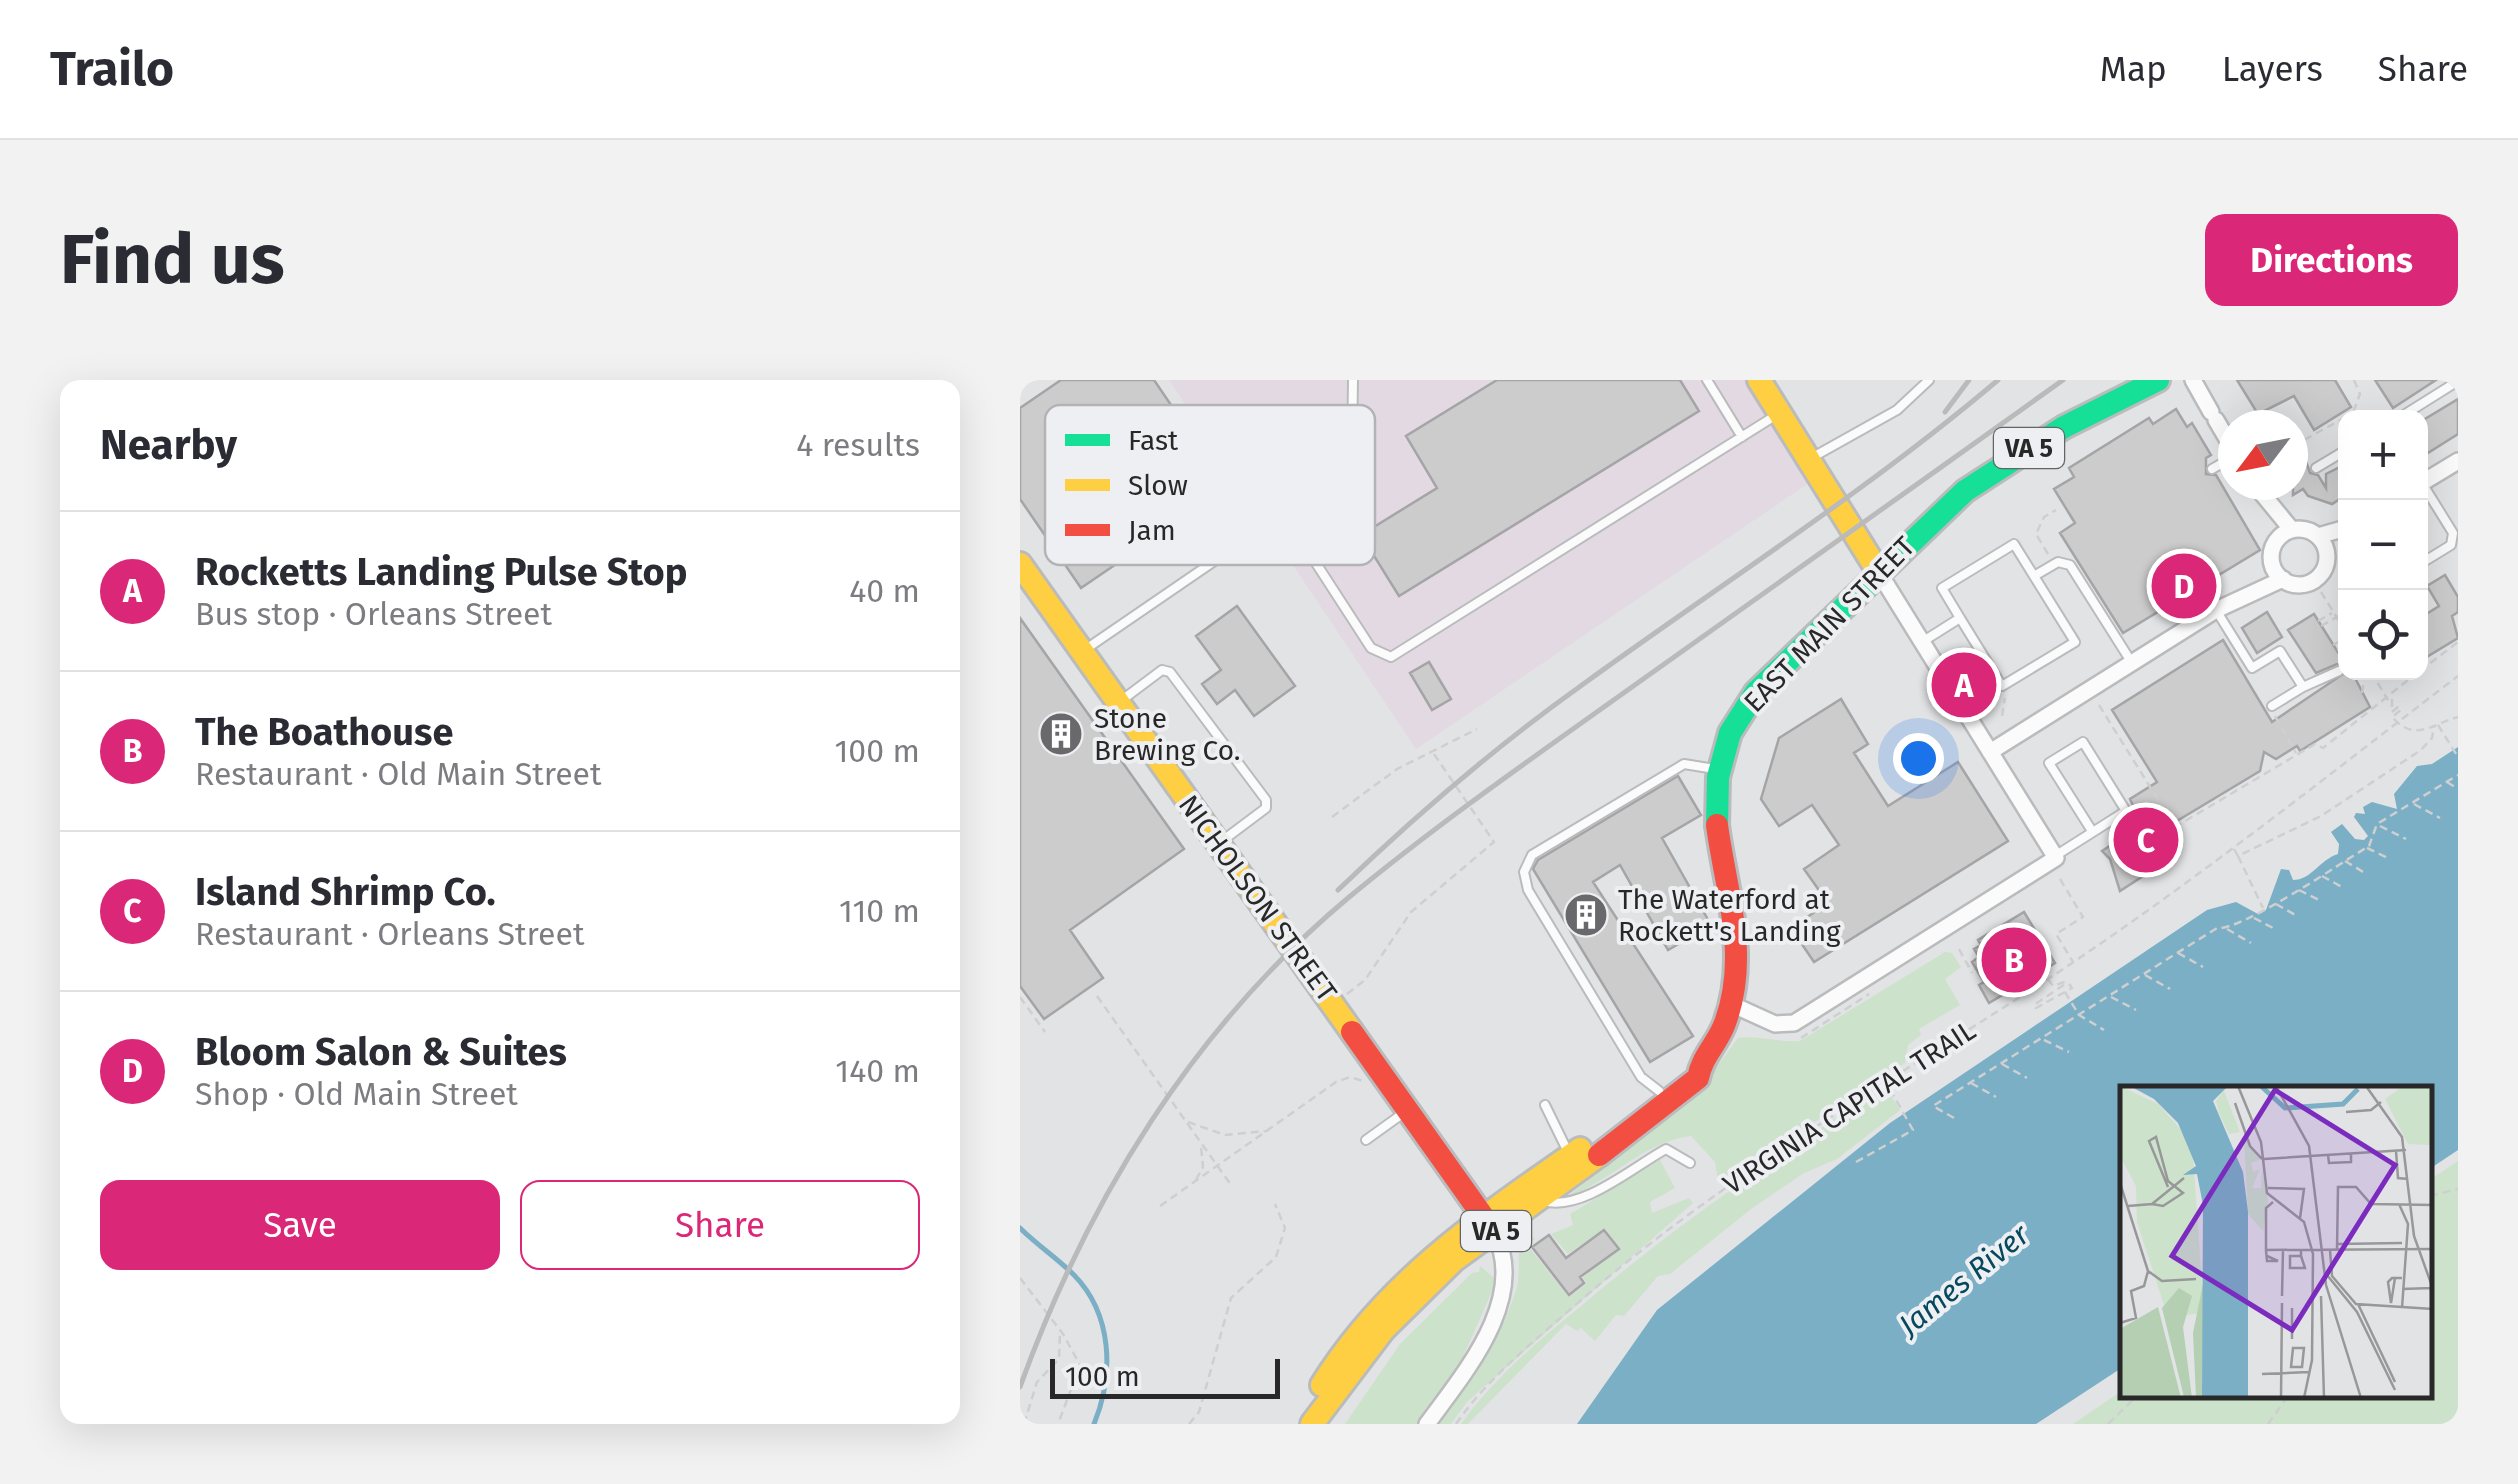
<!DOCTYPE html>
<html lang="en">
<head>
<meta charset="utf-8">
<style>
	:root { --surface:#fff; --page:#f2f2f3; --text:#2b2b33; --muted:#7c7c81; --line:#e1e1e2; --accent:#db2777 }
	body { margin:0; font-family:"Fira Sans",sans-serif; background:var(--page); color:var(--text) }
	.controls { position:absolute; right:30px; top:30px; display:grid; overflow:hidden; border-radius:20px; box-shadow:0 10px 40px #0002 }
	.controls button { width:90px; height:90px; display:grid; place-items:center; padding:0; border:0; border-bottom:2px solid var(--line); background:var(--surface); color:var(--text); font:50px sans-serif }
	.compass { position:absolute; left:1198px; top:30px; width:90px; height:90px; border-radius:50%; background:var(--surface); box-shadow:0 10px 40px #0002; rotate:238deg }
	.scale { position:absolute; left:30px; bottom:25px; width:230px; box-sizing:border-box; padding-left:10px; border:5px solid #282829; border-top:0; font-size:28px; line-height:35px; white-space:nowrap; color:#282829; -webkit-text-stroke:8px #eeeff3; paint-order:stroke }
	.you { position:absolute; left:898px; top:378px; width:35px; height:35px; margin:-25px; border:8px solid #fff; border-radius:50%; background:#1a73e8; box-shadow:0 0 0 15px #1a73e833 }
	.badge { display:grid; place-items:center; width:65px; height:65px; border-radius:50%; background:var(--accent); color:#fff; font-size:32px; font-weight:700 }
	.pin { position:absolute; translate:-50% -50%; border:5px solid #fff; box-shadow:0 2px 10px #0006 }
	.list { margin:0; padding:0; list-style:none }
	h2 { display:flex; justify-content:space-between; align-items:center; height:130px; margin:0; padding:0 40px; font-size:42px }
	h2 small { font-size:32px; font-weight:400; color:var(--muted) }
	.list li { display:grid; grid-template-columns:65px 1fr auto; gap:30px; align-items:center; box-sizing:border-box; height:160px; padding:0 40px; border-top:2px solid var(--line) }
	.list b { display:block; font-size:38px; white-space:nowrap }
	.list p { margin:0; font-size:32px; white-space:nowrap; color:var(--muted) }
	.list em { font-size:32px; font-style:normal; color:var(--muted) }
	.actions { display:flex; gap:20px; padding:30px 40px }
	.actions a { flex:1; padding:22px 0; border:2px solid var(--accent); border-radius:20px; text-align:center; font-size:35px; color:var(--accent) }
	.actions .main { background:var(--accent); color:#fff }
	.icon { flex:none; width:55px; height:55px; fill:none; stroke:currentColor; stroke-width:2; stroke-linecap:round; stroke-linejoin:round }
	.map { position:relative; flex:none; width:1438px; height:1044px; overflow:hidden; border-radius:20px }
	header { display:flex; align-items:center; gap:60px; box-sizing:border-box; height:140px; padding:0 50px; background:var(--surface); border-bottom:2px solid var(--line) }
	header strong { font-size:48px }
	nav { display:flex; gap:55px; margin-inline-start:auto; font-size:35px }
	.intro { display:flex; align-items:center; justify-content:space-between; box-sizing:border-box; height:240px; padding:0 60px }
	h1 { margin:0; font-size:70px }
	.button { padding:25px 45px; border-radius:20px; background:var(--accent); color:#fff; font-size:35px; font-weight:700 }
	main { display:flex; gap:60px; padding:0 60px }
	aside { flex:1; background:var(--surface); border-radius:20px; box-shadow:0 10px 40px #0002 }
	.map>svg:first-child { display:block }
</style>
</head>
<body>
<header>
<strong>Trailo</strong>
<nav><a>Map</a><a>Layers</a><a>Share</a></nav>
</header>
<div class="intro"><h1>Find us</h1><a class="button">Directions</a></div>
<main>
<aside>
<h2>Nearby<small>4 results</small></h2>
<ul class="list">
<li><span class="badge">A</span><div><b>Rocketts Landing Pulse Stop</b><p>Bus stop · Orleans Street</p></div><em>40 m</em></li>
<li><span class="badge">B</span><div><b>The Boathouse</b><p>Restaurant · Old Main Street</p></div><em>100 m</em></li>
<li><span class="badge">C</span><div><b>Island Shrimp Co.</b><p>Restaurant · Orleans Street</p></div><em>110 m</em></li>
<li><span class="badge">D</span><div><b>Bloom Salon &amp; Suites</b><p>Shop · Old Main Street</p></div><em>140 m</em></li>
</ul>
<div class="actions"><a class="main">Save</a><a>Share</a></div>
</aside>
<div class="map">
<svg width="1438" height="1044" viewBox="0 0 1438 1044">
	<rect width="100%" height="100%" fill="#e2e3e5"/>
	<!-- industrial -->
	<path fill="#e3d9e3" d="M149,0H729L792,101L396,369Z"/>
	<!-- green -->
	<path fill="#cce2ca" d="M925,572L932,573L941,587L925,599L940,625L899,649L901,655L888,665L885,683L703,802L698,800L695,782L671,756C625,761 590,802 547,817L674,717L718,658C739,655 758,663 780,661Z
		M865,706L880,730L817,779L784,793L731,829L650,894L638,896L604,936L596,935L575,961L561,948L557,951L546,944L448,1044H441C473,999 518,961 561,926C657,844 759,775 865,706Z
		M640,780L655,808L630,822L632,833L669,818L673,823L447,1022L431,1044H419C450,1000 479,963 496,910C503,889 493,869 506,852L515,859L507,865L549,917L566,903L563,897L599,869L585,848L548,874L531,854L553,845L550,834Z
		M1438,781V1044H1053L1103,1010V1016H1410L1411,799Z
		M460,886L473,897L474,907L442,979L398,1044H325L380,964L452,893L459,892Z"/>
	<!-- water -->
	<path fill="#7aafc5" d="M1438,367V770L1411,788L1410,709H1103V987L1016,1044H557L637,930L870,743L1187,530L1216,522L1238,534L1246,530L1261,489L1269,490L1273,500C1292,500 1299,480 1318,474L1319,464L1311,452L1322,444L1335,459L1344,460L1348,456L1334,437L1336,433L1345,434L1343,427L1352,422L1377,429L1374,414L1397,386L1412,384Z"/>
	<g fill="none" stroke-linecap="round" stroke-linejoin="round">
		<!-- stream -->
		<path stroke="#7aafc5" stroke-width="5" d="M0,848C17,865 37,878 54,895C93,935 94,995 74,1044"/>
	</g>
	<!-- building -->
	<path fill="#cdcccd" stroke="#a5a4a6" stroke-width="2.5" d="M41,0H134L215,119L234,132L222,140L213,129L179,152L168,135L61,208L0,119V28Z
		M477,0H660L679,31L379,216L341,155L417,108L386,56Z
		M1217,0H1315L1331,27L1294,50L1274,16L1238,34Z
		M1355,0H1416L1373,28Z
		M1438,19V54L1400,78V42Z
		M1156,29L1167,47L1172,43L1191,75L1186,78V94L1196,95L1240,170L1103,253L1040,153L1055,143L1034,109L1054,97L1049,88L1129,38L1133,44Z
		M1282,70L1290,93L1298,95L1306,108V94L1326,84V115L1312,124L1288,116L1283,109L1273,115V75Z
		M1425,195L1438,217V232L1432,236L1438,258L1400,281V238L1419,226L1407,206Z
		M217,226L275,306L234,336L215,310L197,324L182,304L201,290L176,256Z
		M1247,232L1262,257L1237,273L1222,248Z
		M1294,234L1326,285V287L1317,284L1296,293L1268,250Z
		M0,238L164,469L50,550L83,598L24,639L0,606Z
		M1203,260L1252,342L1326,292L1333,294L1350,327L1280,371L1277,366L1256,379L1244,372L1240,391L1147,447L1160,472L1100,511L1090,479L1082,471L1122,445L1110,419L1137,402L1092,330Z
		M409,282L431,319L412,330L390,293Z
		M821,319L848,364L834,373L868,426L938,382L988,461L794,582L771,548L808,523L784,489L819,465L792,425L759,446L741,419L759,358Z
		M658,396L681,435L642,458L691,545L648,570L600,485L573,502L673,656L630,682L513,489L518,480Z
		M1004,532L1035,583L969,623L959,605L964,602L952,582L959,577L954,569L961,565L958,560Z
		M584,850L599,869L560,897L564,903L549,915L512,867L529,855L546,878Z"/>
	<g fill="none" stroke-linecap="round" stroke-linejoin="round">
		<defs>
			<path id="lane" d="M333,0L332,68L292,147V177L351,268L371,277L758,34
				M687,0L722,57
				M1379,38L1438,1
				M793,77L877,30L909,0
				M1296,88L1326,70
				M1192,89L1213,77
				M1400,184L1431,165L1433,153L1402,103
				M1014,196L1038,182L1050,185L1112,283
				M1196,230L1232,288L1260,271L1283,307L1252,326
				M902,262L940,238L982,306L1055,262L994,164L922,208L940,238
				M63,271L228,158
				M1283,307L1319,291
				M102,320L142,290L150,292L246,420V428L202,461
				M1035,476L1106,431L1063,362L1029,383L1072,451
				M639,711L621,697L508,510L504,492L512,475L664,384L695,389
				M525,725L548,772
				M346,760L385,732
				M524,821C561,832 613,787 646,769L670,783"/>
			<path id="street" d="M1173,0L1191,32
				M1196,40L1213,69
				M1400,104L1438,81
				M1235,105L1272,150
				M1251 177a28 28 0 1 1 56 0a28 28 0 1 1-56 0Z
				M1298,156L1326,148
				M970,372L1196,230L1263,199
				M711,624L755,644L774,643L1036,478L858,191
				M407,1044C445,992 509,918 474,852"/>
			<path id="fast" d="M697,445L698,397L710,353L736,312L945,111L1044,47L1138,0"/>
			<path id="slow" d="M739,0L858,191
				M0,184L332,652
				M302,1005C367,901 461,838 560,769
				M292,1044L363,950L434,880L579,775"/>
			<path id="jam" d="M332,652L472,849
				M579,775L678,698C682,676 698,663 705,643C730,575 706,513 697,445"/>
		</defs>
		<!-- lane casing -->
		<use href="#lane" stroke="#babbbd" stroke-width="12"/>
		<!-- street casing -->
		<use href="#street" stroke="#babbbd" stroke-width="20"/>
		<!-- fast casing -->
		<use href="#fast" stroke="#babbbd" stroke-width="28"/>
		<!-- slow casing -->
		<use href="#slow" stroke="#babbbd" stroke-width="28"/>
		<!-- jam casing -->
		<use href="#jam" stroke="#babbbd" stroke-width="28"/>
		<!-- path -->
		<path stroke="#cecfd0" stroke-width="2.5" stroke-dasharray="8 5" stroke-linecap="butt" d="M1334,0L1340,14L1334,30L1339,38
			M1273,66L1335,32
			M1028,174L1016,154L1024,137L1036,130
			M1301,212L1326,252
			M1298,241L1312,233
			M1301,246L1326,232
			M1313,265L1326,258
			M1317,270L1326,266
			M1400,291L1438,262
			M1351,292L1368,320
			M1342,313L1344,299L1351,295
			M1372,319V332L1378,327L1381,330L1372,337C1395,363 1412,344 1438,337
			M1079,325L1155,447L1295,364L1303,368L1398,292
			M982,336L985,318
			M1255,336L1276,373
			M1418,345L1438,377
			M1427,402L1438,409
			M1394,424L1420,438
			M312,437L377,389L457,349
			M1360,446L1386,459
			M1347,468L1368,478
			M1214,469L1218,476L1301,436L1401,370L1412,358L1414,347
			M1218,476L1243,528
			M1325,481L1345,493
			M1302,496L1322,507
			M1040,499L1063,537L1036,554L1053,582
			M1279,510L1301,521
			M1256,524L1277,536
			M1234,538L1255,549
			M1207,549L1231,563
			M939,569L952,593
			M1158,573L1183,587
			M1125,595L1150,609
			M1028,599L1033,606L1047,601
			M1049,604L1052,608L1045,612L1059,635L1084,650
			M1045,612L1016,628L1014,625L1048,602
			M327,614L345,600L391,532L474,462L414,374
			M77,616L211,805
			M0,617L25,652
			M1091,617L1116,630
			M781,658L849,614
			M1024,660L1049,672
			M982,684L1007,698
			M951,703L976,717
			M934,738L913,726L1197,548C1222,551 1322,482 1349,466L1357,444L1438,395
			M168,742L205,755L247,751
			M836,782L893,750L867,704
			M176,800L183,787L181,766
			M1410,816L1438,809
			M140,826L316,702L330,697L343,701
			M0,898L43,954L60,985L38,1044
			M4,1044L17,1002L39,979L40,952
			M169,1044L179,1032L211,918L256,877L265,848L255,824
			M436,1044C467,999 512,963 553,927C698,800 864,705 1025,601C1168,507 1302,400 1438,296
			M1088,1044L1117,1016
			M1248,1044L1268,1016"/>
		<!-- lane -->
		<use href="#lane" stroke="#fbfbfb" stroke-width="8"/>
		<!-- street -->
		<use href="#street" stroke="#fbfbfb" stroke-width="15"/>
		<!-- fast -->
		<use href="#fast" stroke="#16e098" stroke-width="22"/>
		<!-- slow -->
		<use href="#slow" stroke="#ffcf43" stroke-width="22"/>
		<!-- jam -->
		<use href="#jam" stroke="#f24e42" stroke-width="22"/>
		<!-- rail -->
		<path stroke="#bababa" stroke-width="5" d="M925,32L949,0
			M318,510C395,436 475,367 562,305C701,204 847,111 978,0
			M0,1007C68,819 174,647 328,518C421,441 521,372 619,302C761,201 902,101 1043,0"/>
	</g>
	<!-- icons -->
	<defs>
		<symbol id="building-disc" viewBox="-11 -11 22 22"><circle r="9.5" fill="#69696b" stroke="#eeeff3"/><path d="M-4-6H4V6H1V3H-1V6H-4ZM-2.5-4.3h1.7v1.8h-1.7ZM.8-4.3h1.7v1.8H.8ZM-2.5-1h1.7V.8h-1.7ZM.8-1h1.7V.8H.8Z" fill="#fff"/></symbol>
	</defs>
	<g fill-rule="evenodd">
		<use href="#building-disc" x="16" y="329" width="50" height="50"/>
		<use href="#building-disc" x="541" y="510" width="50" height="50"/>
	</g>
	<g text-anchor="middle" stroke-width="8" stroke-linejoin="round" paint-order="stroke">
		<!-- shield labels -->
		<g fill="#eeeff3" stroke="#636466" stroke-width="2.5">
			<rect x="974" y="48" width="70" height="40" rx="8"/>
			<rect x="441" y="831" width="70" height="40" rx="8"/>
		</g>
		<g font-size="25" font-weight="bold" fill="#282829">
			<text x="1009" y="77">VA 5</text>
			<text x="476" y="860">VA 5</text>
		</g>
		<!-- street labels -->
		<g font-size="28" fill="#282829" stroke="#eeeff3">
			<text transform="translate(809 244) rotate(-46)" y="10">EAST MAIN STREET</text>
			<text transform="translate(238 518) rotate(54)" y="10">NICHOLSON STREET</text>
			<text transform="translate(829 727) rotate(-33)" y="10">VIRGINIA CAPITAL TRAIL</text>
		</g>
		<!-- poi labels -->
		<g font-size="28" fill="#282829" stroke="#eeeff3" text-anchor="start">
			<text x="74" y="348">Stone<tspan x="74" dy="32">Brewing Co.</tspan></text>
			<text x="598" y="529">The Waterford at<tspan x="598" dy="32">Rockett's Landing</tspan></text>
		</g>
		<!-- water labels -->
		<g font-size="30" font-style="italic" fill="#06495e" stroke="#eeeff3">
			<text transform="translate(944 900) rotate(-39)" y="10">James River</text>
		</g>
	</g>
	<!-- overview -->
	<g transform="translate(1100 706)">
		<rect width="312" height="312" fill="#e2e3e5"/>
		<path d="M0,0L38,18L63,46L73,70L84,227L48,231L17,136L16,100L0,70ZM283,0H312V59L288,58L265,13ZM106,2L104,5L120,46L109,48L99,27L96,15ZM124,49L140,74L131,77L133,86L140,83L132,102H141L142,83L148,115L143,145L128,128Z" fill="#cce2ca"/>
		<path d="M84,193L82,312H76L73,247ZM59,202L72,210L63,241L72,312L64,311L42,222ZM38,221L61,312H0V243Z" fill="#b5cfb3"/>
		<path d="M10,0L106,2L93,15L123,86L128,126V312H82L83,119L77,88L63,89L76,80L58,37L34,13Z" fill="#7aafc5"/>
		<path fill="none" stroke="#7aafc5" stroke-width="5" d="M141,0L165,22L223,18L238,3"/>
		<path fill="none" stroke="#98989a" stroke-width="2.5" d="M118,0L141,56L147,107L184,136L193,168L192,274L184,312M156,0L189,60L206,199L241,312M246,0L282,51L294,150L313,203M115,17L130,60L142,73M226,26L251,24L261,16M276,65L278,92L288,93M208,69L209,77L231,76V68M144,73L286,64M0,97L28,185L24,200L11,205L16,232L0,237M148,102L184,103L180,132M153,116L146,122V164L313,163M32,118L43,120L63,107L48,95L36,51L29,55L48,101M279,118L288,138L282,222M8,120L32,118L64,92M217,158L282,157M146,164L147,175H158L147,170M210,164L212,190L236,218L313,223M217,164L218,101H236L251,118L313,119M181,170L185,182H170V170H181V164M28,185L42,195L76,193M207,189L237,226L275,304M275,192L271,217L268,196L272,192H282M282,203L312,202M162,210L163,164M201,210L204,312M238,218L275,296M172,253V222M173,262H184L182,281H171ZM142,288L189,286M161,312L162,217"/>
		<path fill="#7b2cbf" fill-opacity="0.15" stroke="#7b2cbf" stroke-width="5" d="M155,4L275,79L172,244L52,170Z"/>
		<rect width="312" height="312" fill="none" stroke="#282829" stroke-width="5"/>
	</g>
	<!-- legend -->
	<rect x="25" y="25" width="330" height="160" rx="15" fill="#eeeff3" stroke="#b3b3b6" stroke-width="2.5"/>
	<rect x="45" y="54" width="45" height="12" fill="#16e098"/>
	<rect x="45" y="99" width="45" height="12" fill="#ffcf43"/>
	<rect x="45" y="144" width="45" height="12" fill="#f24e42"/>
	<g font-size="28" fill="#282829">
		<text x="108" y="70">Fast</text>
		<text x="108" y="115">Slow</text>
		<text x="108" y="160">Jam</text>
	</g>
</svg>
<div class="controls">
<button>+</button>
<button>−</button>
<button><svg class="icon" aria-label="locate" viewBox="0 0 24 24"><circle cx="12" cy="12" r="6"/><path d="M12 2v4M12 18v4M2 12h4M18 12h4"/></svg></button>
</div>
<svg class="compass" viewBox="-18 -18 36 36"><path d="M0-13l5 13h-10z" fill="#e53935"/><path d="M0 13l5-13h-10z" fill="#7c7c81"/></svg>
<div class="scale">100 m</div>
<div class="you"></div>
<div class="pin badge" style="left:944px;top:305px">A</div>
<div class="pin badge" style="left:994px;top:580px">B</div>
<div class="pin badge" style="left:1126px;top:460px">C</div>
<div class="pin badge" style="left:1164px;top:206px">D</div>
</div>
</main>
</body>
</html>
